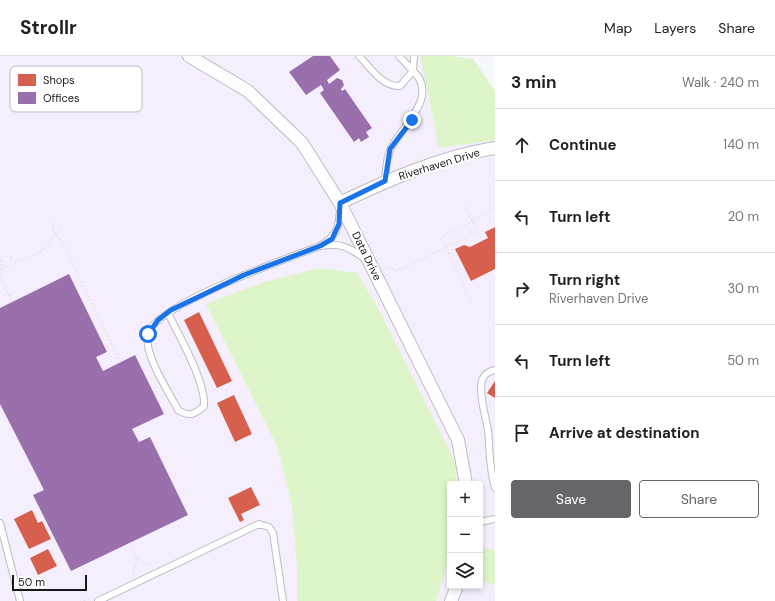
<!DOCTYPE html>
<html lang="en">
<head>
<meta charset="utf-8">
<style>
	:root { --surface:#fff; --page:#f6f6f6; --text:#222; --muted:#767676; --line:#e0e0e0; --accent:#65666a }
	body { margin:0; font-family:"DM Sans",sans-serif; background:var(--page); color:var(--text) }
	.controls { position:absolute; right:12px; bottom:12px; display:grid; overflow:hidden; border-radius:4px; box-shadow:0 2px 6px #0003 }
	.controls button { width:36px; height:36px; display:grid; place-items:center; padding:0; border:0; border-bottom:1px solid var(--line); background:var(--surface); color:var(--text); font:20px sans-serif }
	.scale { position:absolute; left:12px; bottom:10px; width:75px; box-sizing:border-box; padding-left:4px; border:2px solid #17181c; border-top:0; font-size:11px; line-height:14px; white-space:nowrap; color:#17181c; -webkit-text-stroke:3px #fff; paint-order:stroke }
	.stop { position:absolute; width:12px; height:12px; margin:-9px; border:3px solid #1a73e8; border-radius:50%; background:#fff }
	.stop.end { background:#1a73e8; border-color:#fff; box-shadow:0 1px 4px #0008 }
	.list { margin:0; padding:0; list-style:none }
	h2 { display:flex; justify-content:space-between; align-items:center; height:52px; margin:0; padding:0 16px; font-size:17px }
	h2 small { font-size:13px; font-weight:400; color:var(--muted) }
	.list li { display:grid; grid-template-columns:26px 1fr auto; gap:12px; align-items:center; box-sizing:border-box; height:72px; padding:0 16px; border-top:1px solid var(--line) }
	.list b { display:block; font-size:15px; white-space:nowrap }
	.list p { margin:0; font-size:13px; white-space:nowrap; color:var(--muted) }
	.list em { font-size:13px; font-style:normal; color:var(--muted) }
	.actions { display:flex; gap:8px; padding:12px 16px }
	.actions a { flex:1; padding:9px 0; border:1px solid var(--accent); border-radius:4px; text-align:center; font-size:14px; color:var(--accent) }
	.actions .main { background:var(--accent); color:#fff }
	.icon { flex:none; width:22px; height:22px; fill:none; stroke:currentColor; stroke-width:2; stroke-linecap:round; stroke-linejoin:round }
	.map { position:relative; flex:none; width:495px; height:545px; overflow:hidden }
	header { display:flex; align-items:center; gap:24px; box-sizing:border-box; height:56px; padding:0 20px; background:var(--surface); border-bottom:1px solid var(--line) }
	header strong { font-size:19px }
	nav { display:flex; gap:22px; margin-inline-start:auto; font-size:14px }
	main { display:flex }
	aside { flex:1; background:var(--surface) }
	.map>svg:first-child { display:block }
</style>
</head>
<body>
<header>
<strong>Strollr</strong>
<nav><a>Map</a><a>Layers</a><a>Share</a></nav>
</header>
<main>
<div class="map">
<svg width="495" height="545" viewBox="0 0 495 545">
	<rect width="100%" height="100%" fill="#f7f8fc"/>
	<!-- commercial -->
	<path fill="#f5effd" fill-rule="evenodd" d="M0,0H430L495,83V545H0ZM450,428H480V530H450Z"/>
	<!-- green -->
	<path fill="#ddf5c9" d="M420,0H450L473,3L495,35V84L439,92Z
		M319,212L357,217L378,252L456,408V428H450V499L436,545H298L297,542V511L292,450L277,390L206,248L261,227Z
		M483,492L495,495V528L480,526V501Z"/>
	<!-- shops -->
	<path fill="#d6604d" d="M495,171V213L471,225L455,193L464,189L470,191L488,182L485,176Z
		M199,256L232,325L217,332L184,264Z
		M495,325V342L487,337Z
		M234,339L252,378L235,386L217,347Z
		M251,431L260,449L241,458L244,464L240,466L228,442Z
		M32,454L38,467L42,465L51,483L29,493L14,463Z
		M48,493L57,510L38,519L30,502Z"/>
	<!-- offices -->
	<path fill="#9970ab" d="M313,0H330L340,14L327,24L329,28L337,22L342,24L344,29L341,33L342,35L345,33L372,72L366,76L369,81L361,86L359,82L354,86L320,37L324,34L321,29L306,39L289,16Z
		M69,218L107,296L96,301L103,315L135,299L164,358L132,373L139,386L150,381L188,459L71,515L33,439L44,434L0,348V252Z"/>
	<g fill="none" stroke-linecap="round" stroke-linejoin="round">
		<defs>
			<path id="service" d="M359,0C371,12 382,31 400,30L413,15L399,0
				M385,125C386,115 386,102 391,92C402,70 440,40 413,15L414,0
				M340,153C339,172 337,180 320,190C340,187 347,190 364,202
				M168,257C179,280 206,326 204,350C194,359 189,361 178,354C169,336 143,298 148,278C156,248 288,202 320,190
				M495,314C490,315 485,318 483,322C477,332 486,362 488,374C490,394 489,413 495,432
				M480,466L495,463
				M0,467L20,545
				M98,545L259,468L269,471L273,477L283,545"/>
			<path id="minor" d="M189,0L248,35L302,87L340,147L458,384L466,428
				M340,147C390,123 440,101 495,92
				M451,545L457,530"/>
		</defs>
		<!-- service casing -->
		<use href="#service" stroke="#bcbdc1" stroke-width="8"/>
		<!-- minor casing -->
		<use href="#minor" stroke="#bcbdc1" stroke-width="14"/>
		<!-- path -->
		<path stroke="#ddddde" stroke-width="2" stroke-dasharray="1 3" stroke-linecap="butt" d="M464,149L482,185
			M54,165C50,175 58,181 64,189L120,306
			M7,200L12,201L11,208
			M0,201L2,208L0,221
			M384,211L396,214L406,211L477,176
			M0,213L39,197L51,185L63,168
			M0,221L12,246
			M471,245L442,183L445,179L495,153
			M129,487L136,500
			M133,519L137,504L136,500L141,505L152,511
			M84,545L92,541"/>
		<!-- service -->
		<use href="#service" stroke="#fefeff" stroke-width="6"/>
		<!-- minor -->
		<use href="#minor" stroke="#fefeff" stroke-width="12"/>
	</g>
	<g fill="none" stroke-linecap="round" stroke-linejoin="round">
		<!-- route -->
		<path stroke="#1a73e8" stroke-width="5" d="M148,278L158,264L171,254L244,219L320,190L332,183L339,168L340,147L385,125L390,93L412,64"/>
	</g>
	<g text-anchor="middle" stroke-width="4" stroke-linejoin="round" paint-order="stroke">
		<!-- street labels -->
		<g font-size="11" fill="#17181c" stroke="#fff">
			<text transform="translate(439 108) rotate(-17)" y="4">Riverhaven Drive</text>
			<text transform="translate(367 200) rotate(64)" y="4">Data Drive</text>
		</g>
	</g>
	<!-- legend -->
	<rect x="10" y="10" width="132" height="46" rx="6" fill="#fff" stroke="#b9babb" stroke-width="1"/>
	<rect x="18" y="18" width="18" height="12" fill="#d6604d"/>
	<rect x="18" y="36" width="18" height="12" fill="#9970ab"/>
	<g font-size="11" fill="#17181c">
		<text x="43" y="28">Shops</text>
		<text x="43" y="46">Offices</text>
	</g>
</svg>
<div class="controls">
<button>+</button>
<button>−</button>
<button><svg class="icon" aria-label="layers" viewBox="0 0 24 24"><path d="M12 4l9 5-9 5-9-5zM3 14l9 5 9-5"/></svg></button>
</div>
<div class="scale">50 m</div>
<div class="stop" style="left:148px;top:278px"></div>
<div class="stop end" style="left:412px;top:64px"></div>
</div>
<aside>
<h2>3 min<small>Walk · 240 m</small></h2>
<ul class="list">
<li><svg class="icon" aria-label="ahead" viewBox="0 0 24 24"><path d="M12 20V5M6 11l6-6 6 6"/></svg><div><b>Continue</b></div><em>140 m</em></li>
<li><svg class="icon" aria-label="left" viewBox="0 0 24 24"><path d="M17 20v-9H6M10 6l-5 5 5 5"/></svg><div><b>Turn left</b></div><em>20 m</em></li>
<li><svg class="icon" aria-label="right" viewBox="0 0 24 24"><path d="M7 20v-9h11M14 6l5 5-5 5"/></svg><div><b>Turn right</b><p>Riverhaven Drive</p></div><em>30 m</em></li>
<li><svg class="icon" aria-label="left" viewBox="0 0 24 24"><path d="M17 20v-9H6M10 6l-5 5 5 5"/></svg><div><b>Turn left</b></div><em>50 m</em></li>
<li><svg class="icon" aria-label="arrive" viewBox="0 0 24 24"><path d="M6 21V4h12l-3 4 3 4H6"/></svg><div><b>Arrive at destination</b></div></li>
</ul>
<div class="actions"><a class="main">Save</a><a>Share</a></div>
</aside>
</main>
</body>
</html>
